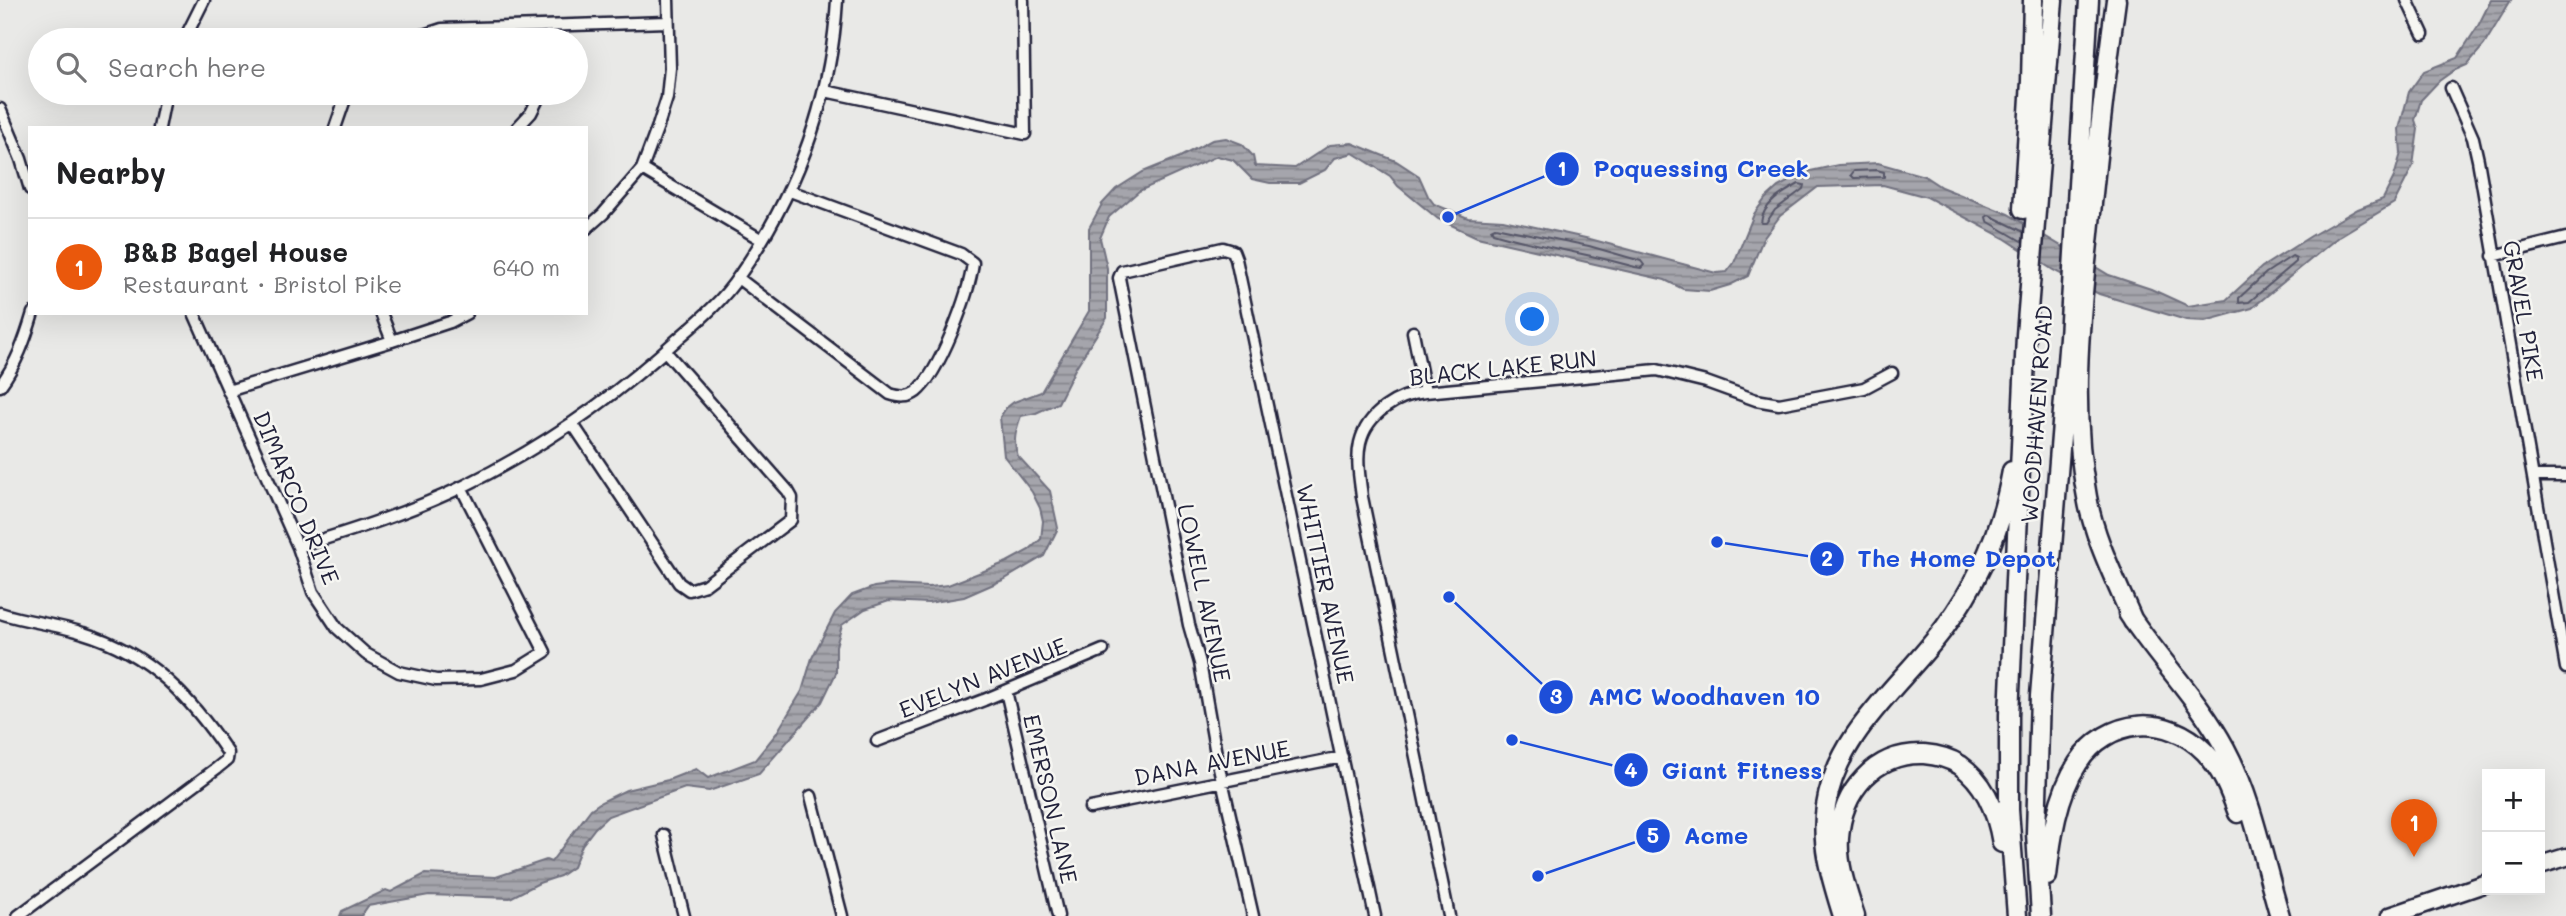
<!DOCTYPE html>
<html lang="en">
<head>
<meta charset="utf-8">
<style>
	:root { --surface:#fff; --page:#f6f6f6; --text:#202124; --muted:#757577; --line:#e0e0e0; --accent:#ea580c }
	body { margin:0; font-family:Mali,sans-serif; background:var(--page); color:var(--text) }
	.controls { position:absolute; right:21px; bottom:21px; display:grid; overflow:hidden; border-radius:0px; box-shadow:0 7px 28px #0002 }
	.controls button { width:63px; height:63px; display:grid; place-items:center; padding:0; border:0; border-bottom:2px solid var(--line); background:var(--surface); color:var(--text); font:35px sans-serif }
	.you { position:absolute; left:1533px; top:320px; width:24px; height:24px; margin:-18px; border:5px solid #fff; border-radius:50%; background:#1a73e8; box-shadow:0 0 0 10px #1a73e833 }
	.badge { display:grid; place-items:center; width:46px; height:46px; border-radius:50%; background:var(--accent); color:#fff; font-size:23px; font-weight:700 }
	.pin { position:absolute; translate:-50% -58px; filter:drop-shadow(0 2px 4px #0008) }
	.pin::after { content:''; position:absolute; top:37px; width:24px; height:21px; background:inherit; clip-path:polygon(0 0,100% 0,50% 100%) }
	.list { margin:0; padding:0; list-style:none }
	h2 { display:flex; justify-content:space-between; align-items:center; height:91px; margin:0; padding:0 28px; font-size:30px }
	h2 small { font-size:23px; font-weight:400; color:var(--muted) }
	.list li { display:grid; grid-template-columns:46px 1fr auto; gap:21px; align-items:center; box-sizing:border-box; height:98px; padding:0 28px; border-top:2px solid var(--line) }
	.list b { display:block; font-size:26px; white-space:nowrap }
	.list p { margin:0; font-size:23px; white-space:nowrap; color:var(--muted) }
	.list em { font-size:23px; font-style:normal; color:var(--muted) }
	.icon { flex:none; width:38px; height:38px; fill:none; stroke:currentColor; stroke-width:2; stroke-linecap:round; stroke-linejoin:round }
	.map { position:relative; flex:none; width:2566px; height:916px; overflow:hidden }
	.search { position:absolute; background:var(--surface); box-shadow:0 7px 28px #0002; left:28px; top:28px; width:560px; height:77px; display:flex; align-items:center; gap:18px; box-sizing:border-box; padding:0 24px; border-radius:38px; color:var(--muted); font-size:26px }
	.panel { position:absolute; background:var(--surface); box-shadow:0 7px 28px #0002; left:28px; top:126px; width:560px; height:189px; border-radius:0px }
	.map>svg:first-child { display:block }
</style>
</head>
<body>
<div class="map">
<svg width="2566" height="916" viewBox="0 0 2566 916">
	<defs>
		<pattern id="water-rules" width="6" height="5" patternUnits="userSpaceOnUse" patternTransform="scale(1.75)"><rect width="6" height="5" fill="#a5a5ac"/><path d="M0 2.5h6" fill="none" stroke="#86868d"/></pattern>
	</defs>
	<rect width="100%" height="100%" fill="#e9e9e7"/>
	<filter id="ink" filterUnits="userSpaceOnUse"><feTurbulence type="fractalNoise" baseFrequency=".0143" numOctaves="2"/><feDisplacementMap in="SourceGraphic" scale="14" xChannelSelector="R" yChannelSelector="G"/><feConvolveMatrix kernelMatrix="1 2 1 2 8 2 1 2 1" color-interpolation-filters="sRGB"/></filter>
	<g filter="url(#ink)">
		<!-- water -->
		<path fill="url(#water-rules)" stroke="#71717f" stroke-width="2" d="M2491,0H2511L2484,45L2467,65L2453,71L2439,81L2421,100L2415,120L2418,129L2413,166L2394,203L2338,237L2252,308L2205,321L2186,320L2099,294L2053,270L2004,238L1927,197L1883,185L1818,187L1780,216L1763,239L1748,276L1730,285L1710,291L1683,289L1665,280L1477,237L1438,219L1398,186L1390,176L1353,153L1335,158L1325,170L1299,183H1270L1252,179L1233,160L1217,156L1139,191L1109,217L1100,238L1107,268V318L1076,367L1058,403L1036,413L1021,416C1016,430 1012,441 1018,456L1050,491L1058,528L1044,556L1005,579L964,597L928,603L889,601L865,609L842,625L836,646V673L822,702L759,774L709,791L685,788L608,816L595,828L582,845L573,867L560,876L539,883L510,898L429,895L368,906L361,916H340L342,911L386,890L391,892L425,874L496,877L546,860L551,862L591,809L601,802L626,790L668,780L696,769L708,778L755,760L776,734L802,691L812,658L835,613L852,595L874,587L890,585L929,587L948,585L1007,562L1029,550L1041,539L1043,521L1040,508L1032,492L1004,456L1000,417L1006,408L1014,402L1041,392L1089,311V228L1102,204L1116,189L1143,172L1180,157L1212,140L1226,138L1242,144L1253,156L1255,166L1295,168L1330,145L1352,143L1396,161L1419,176L1428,196L1434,204L1468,218L1503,220L1590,239L1716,273L1727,272L1734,263L1754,214L1765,199L1778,187L1806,172L1838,165L1878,163L1924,176L1941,187L2008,214L2109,275L2151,289L2188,306L2226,300L2262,267L2311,236L2358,209L2383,199L2394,177L2401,153L2399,129L2409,92L2424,71L2457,58L2478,26Z"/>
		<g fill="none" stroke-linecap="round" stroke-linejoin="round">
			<!-- shore -->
			<path stroke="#565668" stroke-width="2" d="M1877,170L1884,172V177L1854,178L1851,175L1854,171Z
				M1799,184L1804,185L1803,189L1775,210L1766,223H1761C1762,204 1784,192 1799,184Z
				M1495,227L1589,246L1641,261L1644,265L1641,268L1635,267C1588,253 1539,247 1493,233L1491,229Z
				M2023,242L1987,221L1986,217L1989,215L2024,232
				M2292,256L2296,258V262L2249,302L2239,303V298L2266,273Z"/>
			<defs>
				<path id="street" d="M2407,0L2423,34
					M184,40L204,0
					M408,40L442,29L668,22
					M550,40L551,26
					M2451,88L2473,138L2478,160L2566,668
					M825,91L1025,134L1023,0
					M0,109L21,159L30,189
					M159,128L166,93
					M335,128L344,102L350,93
					M517,128L531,113L541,93
					M642,169L762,240
					M586,229L603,214L642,169L658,126L667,98L670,68L668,0
					M2493,256L2566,238
					M738,278L890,394C900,397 908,398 916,392C940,373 969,294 973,263L961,254L790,191
					M194,313L298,547L313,592L337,628L366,654L399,672L436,680L481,679L516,670L545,652L461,487
					M381,313L392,341
					M1413,332L1425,392
					M0,386C17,363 25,340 33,313
					M228,391L392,341L450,322L467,313
					M572,423L679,583L689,590L705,585L791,520L792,498L788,491L665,351
					M2533,476H2566
					M298,547C354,530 410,512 462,487C542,448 615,397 680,337C701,319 724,299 739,276C797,193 831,101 837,0
					M0,613C27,622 56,624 83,633C150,653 191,698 228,753L227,760L217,768L18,916
					M1006,691L1058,916
					M877,741L984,700L1103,650
					M811,796L842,916
					M1090,808L1342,757
					M664,835L684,916
					M1253,916L1216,754L1200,663L1189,625L1119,278L1122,271L1223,248L1233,251L1236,259L1375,916
					M1449,916L1362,497C1360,480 1356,460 1360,443C1367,413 1398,395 1425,392L1657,370L1706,382L1756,400L1779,404L1864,388L1892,373"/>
				<path id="primary" d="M2540,865L2566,857
					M2390,916L2487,883"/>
				<path id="highway" d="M2116,0C2105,81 2096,162 2088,243C2079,326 2071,414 2087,497C2094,539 2117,583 2133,621
					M2023,209L2031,81L2033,0
					M2128,613C2158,659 2199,699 2225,748C2253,800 2263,860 2280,916
					M2047,876C2051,839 2057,795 2078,763C2108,717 2167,713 2205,752C2222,770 2230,791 2238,813
					M1843,916C1832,880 1820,845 1826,806C1837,732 1903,684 1945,627C1979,581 2002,527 2012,471
					M1855,916C1847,891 1837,865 1839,838C1842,791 1875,752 1924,754C1936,755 1949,758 1960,765C1986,783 1997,813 2002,843
					M2017,916L2009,810V715L2026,335L2053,0
					M2041,916L2036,833L2040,696L2069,337L2089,0"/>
			</defs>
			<!-- street casing -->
			<use href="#street" stroke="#22223b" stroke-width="15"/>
			<!-- primary casing -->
			<use href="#primary" stroke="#22223b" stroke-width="21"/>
			<!-- highway casing -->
			<use href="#highway" stroke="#22223b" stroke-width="23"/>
			<!-- street -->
			<use href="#street" stroke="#f6f6f2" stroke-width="10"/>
			<!-- primary -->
			<use href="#primary" stroke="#f6f6f2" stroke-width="16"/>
			<!-- highway -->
			<use href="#highway" stroke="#f6f6f2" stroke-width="18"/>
		</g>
	</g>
	<g text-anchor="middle" stroke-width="5" stroke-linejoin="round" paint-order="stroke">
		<!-- street labels -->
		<g font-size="23" fill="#22223b" stroke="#f6f6f2">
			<text transform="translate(2523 311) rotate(80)" y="8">GRAVEL PIKE</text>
			<text transform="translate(1503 368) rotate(-6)" y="8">BLACK LAKE RUN</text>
			<text transform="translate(2037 414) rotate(-86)" y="8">WOODHAVEN ROAD</text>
			<text transform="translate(296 498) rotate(67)" y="8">DIMARCO DRIVE</text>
			<text transform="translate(1325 584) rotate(78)" y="8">WHITTIER AVENUE</text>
			<text transform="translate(1204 593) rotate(78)" y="8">LOWELL AVENUE</text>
			<text transform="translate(983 678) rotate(-22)" y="8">EVELYN AVENUE</text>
			<text transform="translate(1212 763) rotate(-11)" y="8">DANA AVENUE</text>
			<text transform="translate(1050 799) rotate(77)" y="8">EMERSON LANE</text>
		</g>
	</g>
	<!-- callouts -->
	<path fill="none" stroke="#1d4ed8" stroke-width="2.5" d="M1448 217L1562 169M1717 542L1827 559M1449 597L1556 697M1512 740L1631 770M1538 876L1653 836"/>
	<g fill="#1d4ed8" stroke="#f6f6f2" stroke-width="2.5">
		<circle cx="1448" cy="217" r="7"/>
		<circle cx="1717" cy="542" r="7"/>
		<circle cx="1449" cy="597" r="7"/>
		<circle cx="1512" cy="740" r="7"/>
		<circle cx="1538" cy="876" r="7"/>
		<circle cx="1562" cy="169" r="18"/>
		<circle cx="1827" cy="559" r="18"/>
		<circle cx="1556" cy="697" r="18"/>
		<circle cx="1631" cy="770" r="18"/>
		<circle cx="1653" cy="836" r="18"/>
	</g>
	<g font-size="21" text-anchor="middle" font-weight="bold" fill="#fff">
		<text x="1562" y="176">1</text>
		<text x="1827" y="566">2</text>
		<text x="1556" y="704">3</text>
		<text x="1631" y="778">4</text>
		<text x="1653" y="843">5</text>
	</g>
	<g font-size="24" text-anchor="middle" font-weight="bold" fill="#1d4ed8" stroke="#f6f6f2" stroke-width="5" stroke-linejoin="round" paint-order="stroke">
		<text x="1701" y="177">Poquessing Creek</text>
		<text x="1957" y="567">The Home Depot</text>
		<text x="1704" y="705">AMC Woodhaven 10</text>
		<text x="1742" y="779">Giant Fitness</text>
		<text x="1716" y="844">Acme</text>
	</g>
</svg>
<div class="controls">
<button>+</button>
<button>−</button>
</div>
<div class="you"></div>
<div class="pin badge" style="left:2414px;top:857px">1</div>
<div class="search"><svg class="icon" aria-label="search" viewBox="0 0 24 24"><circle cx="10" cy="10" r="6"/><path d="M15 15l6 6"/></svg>Search here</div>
<section class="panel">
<h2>Nearby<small></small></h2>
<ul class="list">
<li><span class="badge">1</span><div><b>B&amp;B Bagel House</b><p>Restaurant · Bristol Pike</p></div><em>640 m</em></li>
</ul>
</section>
</div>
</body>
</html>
